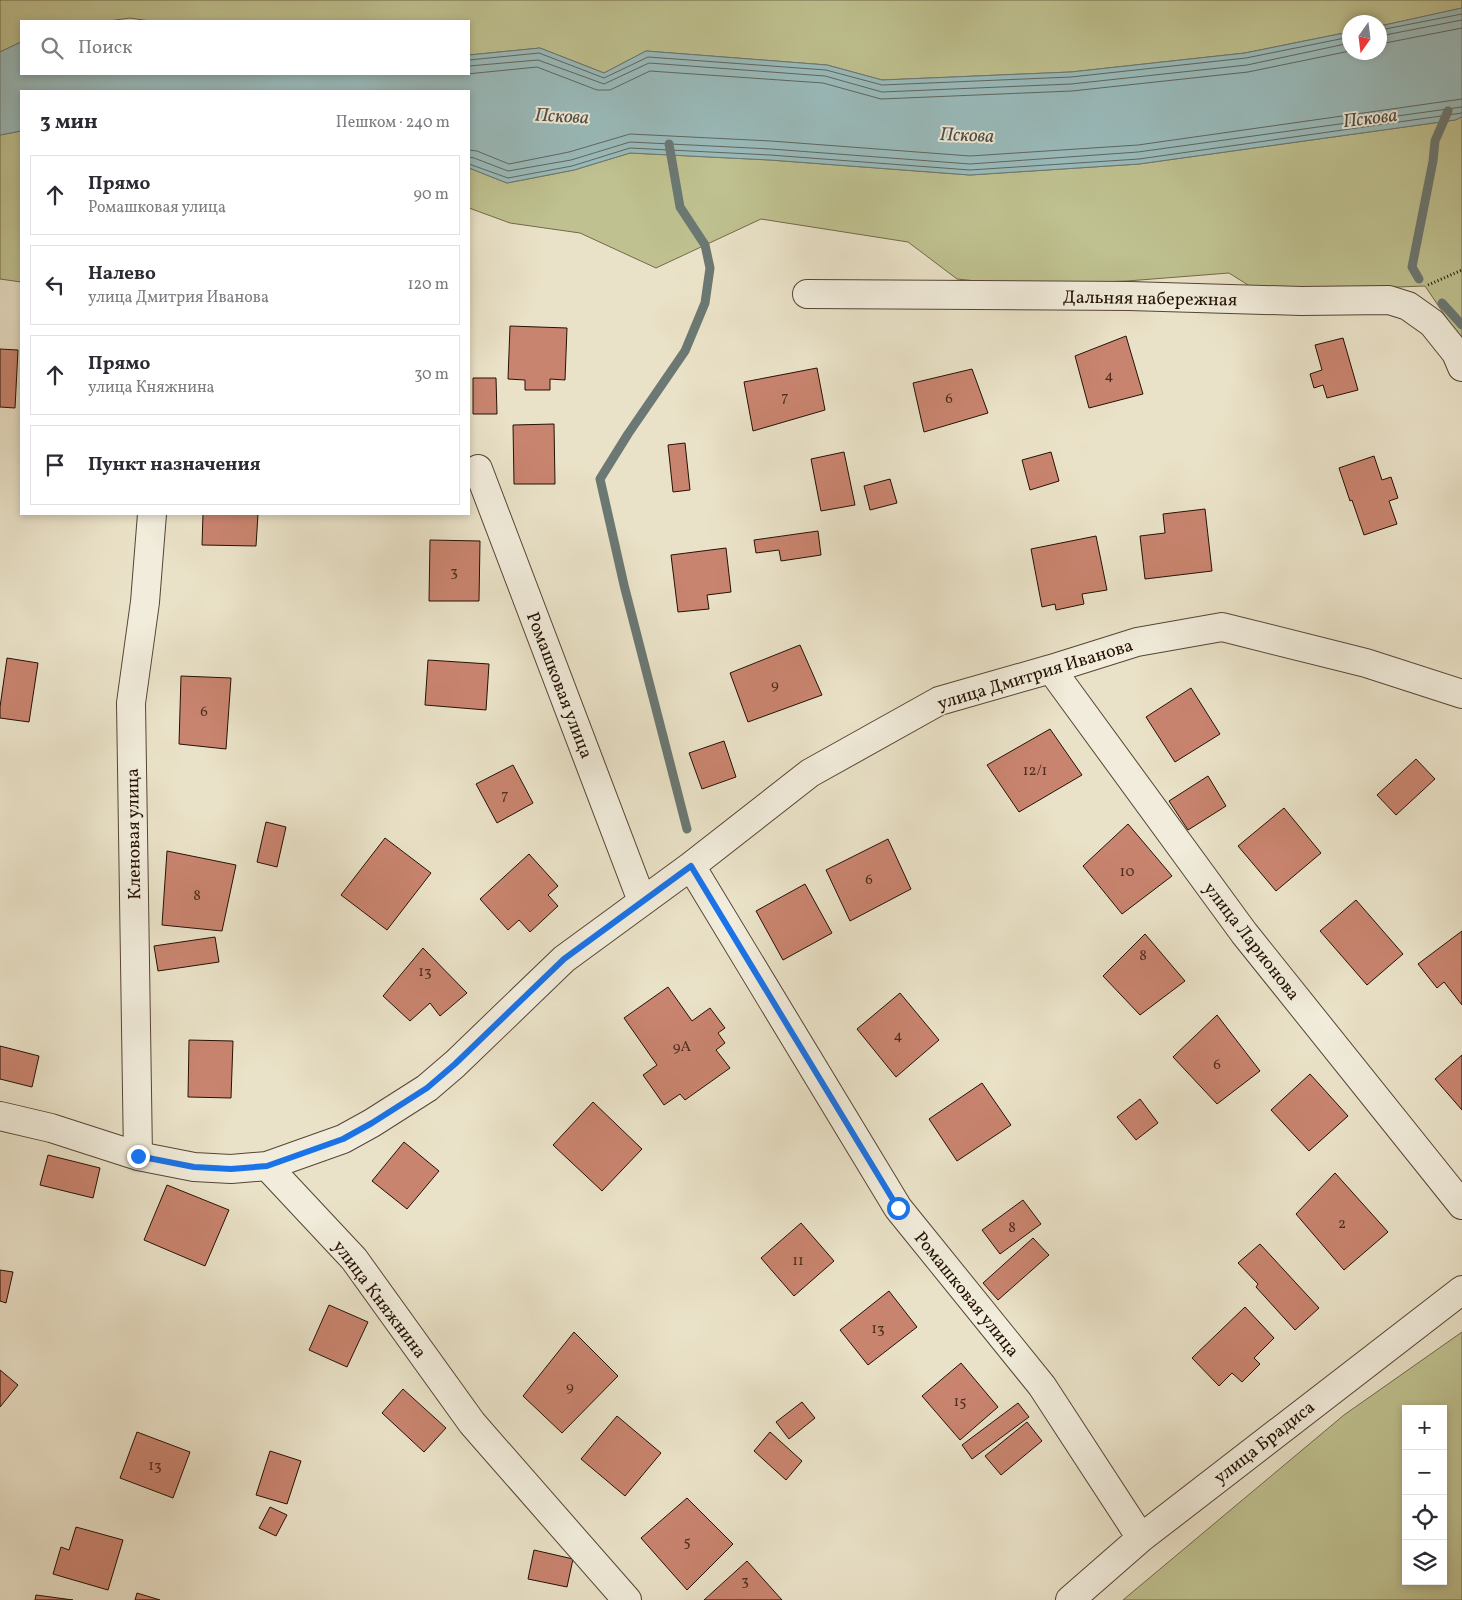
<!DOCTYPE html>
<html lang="ru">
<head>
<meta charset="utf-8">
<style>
	:root { --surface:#fff; --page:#f7f7f7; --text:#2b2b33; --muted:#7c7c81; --line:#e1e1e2 }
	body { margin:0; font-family:Vollkorn,serif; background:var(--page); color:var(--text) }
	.controls { position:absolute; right:15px; bottom:15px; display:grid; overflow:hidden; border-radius:0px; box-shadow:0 2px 8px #0003 }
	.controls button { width:45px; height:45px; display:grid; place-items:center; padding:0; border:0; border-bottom:1px solid var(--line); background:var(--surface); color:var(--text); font:25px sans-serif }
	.compass { position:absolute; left:1342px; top:15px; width:45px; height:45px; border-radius:50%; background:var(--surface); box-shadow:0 2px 8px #0003; rotate:194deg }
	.stop { position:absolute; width:15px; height:15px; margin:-11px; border:4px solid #1a73e8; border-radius:50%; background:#fff }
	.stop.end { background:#1a73e8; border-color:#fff; box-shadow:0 1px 5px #0008 }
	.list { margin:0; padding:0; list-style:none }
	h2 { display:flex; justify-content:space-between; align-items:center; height:65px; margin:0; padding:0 20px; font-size:21px }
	h2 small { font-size:16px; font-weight:400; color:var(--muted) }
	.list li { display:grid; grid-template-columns:32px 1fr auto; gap:15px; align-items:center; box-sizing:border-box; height:80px; margin:0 10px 10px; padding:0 10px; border:1px solid var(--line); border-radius:0px }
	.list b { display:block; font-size:19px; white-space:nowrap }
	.list p { margin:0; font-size:16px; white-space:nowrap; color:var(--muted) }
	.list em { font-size:16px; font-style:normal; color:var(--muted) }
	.icon { flex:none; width:28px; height:28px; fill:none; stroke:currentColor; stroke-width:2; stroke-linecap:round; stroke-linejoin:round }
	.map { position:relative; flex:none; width:1462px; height:1600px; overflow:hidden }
	.search { position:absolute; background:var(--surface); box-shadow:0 2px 8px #0003; left:20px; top:20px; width:450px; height:55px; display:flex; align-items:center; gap:12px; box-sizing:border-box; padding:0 18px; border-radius:0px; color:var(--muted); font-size:19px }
	.panel { position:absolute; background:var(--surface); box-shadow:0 2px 8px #0003; left:20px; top:90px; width:450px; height:425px; border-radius:0px }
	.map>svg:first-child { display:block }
</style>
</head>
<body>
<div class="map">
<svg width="1462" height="1600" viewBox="0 0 1462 1600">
	<rect width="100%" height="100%" fill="#eae2c8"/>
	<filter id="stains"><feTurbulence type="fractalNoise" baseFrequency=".004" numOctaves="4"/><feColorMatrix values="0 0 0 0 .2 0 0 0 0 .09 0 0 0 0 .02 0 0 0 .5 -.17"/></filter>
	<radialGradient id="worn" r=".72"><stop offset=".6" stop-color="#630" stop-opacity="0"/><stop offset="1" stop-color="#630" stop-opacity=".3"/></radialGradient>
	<!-- green -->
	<path fill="#bfc190" stroke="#72694a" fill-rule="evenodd" d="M0,0H1462V8L1380,26V22H1350L1349,32L1245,53L1071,72L882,80L827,65L646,51L604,73L540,48L469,55V21H150L130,18L108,21H21V42L0,52Z
		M1462,117V344L1454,329L1425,286L1259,292L1229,273L1127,281L1015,285L957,279L908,242L761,219L656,268L580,233L510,223L469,208V168L507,183L574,170L630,153L770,160L970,175L1139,164L1455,120Z
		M21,131V282L0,279V135Z
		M1462,1332V1600H1123L1344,1415ZM1406,1409H1443V1581H1406Z"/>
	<!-- water -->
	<path fill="#9abcbd" stroke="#6b7873" d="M1462,8V117L1455,120L1139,164L970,175L770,160L630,153L574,170L507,183L469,168V91H21V131L0,135V52L21,42V74H469V55L540,48L604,73L646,51L827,65L882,80L1071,72L1245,53L1349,32L1350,52H1380V26Z"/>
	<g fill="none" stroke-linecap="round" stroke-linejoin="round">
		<!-- shore -->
		<path stroke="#5f6660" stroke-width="1" d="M1380,30L1462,14
			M1380,36L1462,20
			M1380,44L1462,28
			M469,60L539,53L604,78L648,57L826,70L882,85L1071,77L1246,58L1350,37
			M469,66L538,60L604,84L649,63L825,76L882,92L1071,84L1247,65L1350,43
			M467,74L537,67L597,90H610L650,71L823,83L881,99L1072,91L1248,72L1350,51
			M469,150L477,151L509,164L569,152L630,134L771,141L970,156L1138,145L1462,99
			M469,157L474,158L508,171L571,160L630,142L771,149L970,164L1138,152L1462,107
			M469,164L508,178L572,166L630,148L770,155L970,170L1139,159L1462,113"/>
		<!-- stream -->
		<path stroke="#6b7873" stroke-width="9" d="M669,144L680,207L705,245L710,268L705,303L685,351L628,434L600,479L624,585L687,829
			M1419,279L1412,267L1433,161L1435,141L1448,111
			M1442,303L1462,325"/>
	</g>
	<!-- building -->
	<path fill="#c9846f" stroke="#241103" d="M510,326L567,328L565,380L550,379V390H525V380L508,379Z
		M1126,336L1143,394L1089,408L1075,356Z
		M1343,338L1358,390L1327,398L1323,385L1314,388L1310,374L1322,370L1315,345Z
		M0,349L18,350L15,408L0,407Z
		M817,368L825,410L753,431L744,382Z
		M972,369L988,413L924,432L913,383Z
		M473,378H496L497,414H473Z
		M554,424L555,484H514L513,425Z
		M685,443L690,490L673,492L668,445Z
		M844,452L855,505L821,511L811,459Z
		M1051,452L1059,481L1030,490L1022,460Z
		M1374,456L1382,480L1391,477L1398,498L1389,501L1397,524L1364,535L1352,500L1350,501L1339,468Z
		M890,479L897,503L870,510L864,486Z
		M1205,509L1212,571L1145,579L1140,536L1165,533L1163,514Z
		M203,514H258L256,546L202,545Z
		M818,531L821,555L781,561L779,550L756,553L754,540Z
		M1096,536L1107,590L1082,594L1084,604L1056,610L1055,604L1042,607L1031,549Z
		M430,540L480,541L479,601H429Z
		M726,548L731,592L707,595L709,609L678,612L671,555Z
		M800,645L822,695L748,722L730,673Z
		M7,658L38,663L29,722L0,718V707Z
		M428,660L489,664L486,710L425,705Z
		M181,676L231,678L226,749L179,744Z
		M1191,688L1220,734L1175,762L1146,717Z
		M1050,729L1082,775L1019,812L987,765Z
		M724,741L736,777L702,789L689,753Z
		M1416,759L1435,779L1396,815L1377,795Z
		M513,765L533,803L497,823L476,784Z
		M1208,776L1226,806L1188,830L1169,801Z
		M1284,808L1321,853L1276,891L1238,846Z
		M266,822L286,827L277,867L257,862Z
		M1128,824L1172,876L1122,914L1083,866Z
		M385,838L431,873L387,930L341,895Z
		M888,839L911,889L850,921L826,870Z
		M167,851L236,865L222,931L162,925Z
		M529,854L558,886L548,895L558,906L530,932L519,920L508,930L480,899Z
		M805,884L832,933L783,960L756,911Z
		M1356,900L1403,954L1367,985L1320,931Z
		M1462,931V1005L1444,982L1437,988L1418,964Z
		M1145,934L1185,981L1140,1015L1103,976Z
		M215,937L219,962L158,971L154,946Z
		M423,948L467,993L440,1016L430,1003L410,1021L383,996Z
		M668,987L692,1021L710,1008L725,1028L718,1033L725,1043L716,1050L730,1068L685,1100L680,1094L664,1105L643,1075L657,1065L624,1018Z
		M900,993L939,1040L896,1077L857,1029Z
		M1217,1015L1260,1071L1217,1104L1173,1057Z
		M189,1040L233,1041L231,1098L188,1097Z
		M0,1046L39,1056L32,1087L0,1079Z
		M1462,1055V1110L1435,1079Z
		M1310,1074L1348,1116L1309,1151L1271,1110Z
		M982,1083L1011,1125L957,1161L929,1119Z
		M1140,1099L1158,1123L1136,1140L1117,1117Z
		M593,1102L642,1149L602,1191L553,1145Z
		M404,1142L439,1171L407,1209L372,1181Z
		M48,1155L100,1168L93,1198L40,1185Z
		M1335,1173L1388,1232L1344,1270L1296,1214Z
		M167,1185L229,1210L205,1266L144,1240Z
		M1023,1200L1041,1224L1000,1254L982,1230Z
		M801,1223L834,1261L794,1296L761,1258Z
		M1033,1238L1049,1255L998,1300L983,1283Z
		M1260,1244L1319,1308L1295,1330L1256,1287L1258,1284L1238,1263Z
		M0,1270L13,1272L6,1303L0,1301Z
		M889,1291L917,1327L868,1365L840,1330Z
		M329,1305L368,1322L347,1367L309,1350Z
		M1245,1307L1274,1338L1254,1358L1260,1364L1242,1382L1232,1373L1219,1386L1192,1358Z
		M574,1332L618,1376L562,1433L523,1396Z
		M961,1363L998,1407L960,1440L922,1396Z
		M0,1370L18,1385L0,1407Z
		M403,1389L446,1428L424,1452L382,1413Z
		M802,1402L815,1418L789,1439L776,1422Z
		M1018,1403L1029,1417L972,1459L962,1445Z
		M617,1416L661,1453L625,1496L581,1459Z
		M1027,1422L1042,1441L1001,1475L985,1456Z
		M137,1432L190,1452L173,1498L120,1478Z
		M770,1432L802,1461L786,1480L754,1451Z
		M270,1451L301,1461L287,1504L256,1495Z
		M687,1498L733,1544L687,1590L641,1538Z
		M270,1507L287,1515L276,1536L259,1528Z
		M76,1527L123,1540L108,1590L53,1574L61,1547L69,1550Z
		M534,1550L573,1559L567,1587L528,1579Z
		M747,1561L782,1600H704Z
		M137,1593L160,1600H135Z
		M36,1595L73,1600H35Z"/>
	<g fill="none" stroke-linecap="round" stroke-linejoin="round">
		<defs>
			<path id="minor" d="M807,294L1129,296L1301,301L1389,300L1408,306L1432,323L1456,353L1462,367
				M478,469L642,901
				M1051,669L1244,933L1462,1205
				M691,866L898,1208L1042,1386L1141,1538
				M0,1116L51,1128L138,1156L194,1167L231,1169L267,1166L354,1259L472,1423L627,1600
				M138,1156L131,703L145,602L152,514
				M267,1166L343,1139L372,1123L427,1088L455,1064L564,959L691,866L810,773L939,701L1051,669L1137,642L1222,627L1366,663L1462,694
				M1070,1600L1141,1538L1462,1290"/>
		</defs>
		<!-- minor casing -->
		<use href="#minor" stroke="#564534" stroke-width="30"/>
		<!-- path -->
		<path stroke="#241103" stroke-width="3" stroke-dasharray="1 2.5" stroke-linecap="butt" d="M1428,285L1462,270"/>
		<!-- minor -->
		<use href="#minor" stroke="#f1ecdb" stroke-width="28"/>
	</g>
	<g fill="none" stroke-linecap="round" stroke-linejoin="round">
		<!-- route -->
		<path stroke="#1a73e8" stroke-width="6" d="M138,1156L194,1167L231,1169L267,1166L343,1139L372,1123L427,1088L455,1064L564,959L691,866L898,1208"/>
	</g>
	<g text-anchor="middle" stroke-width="4" stroke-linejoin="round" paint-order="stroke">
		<!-- number labels -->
		<g font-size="15" fill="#4d2e1e">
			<text x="1109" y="380">4</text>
			<text x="785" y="401">7</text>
			<text x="949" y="403">6</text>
			<text x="454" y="576">3</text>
			<text x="775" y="689">9</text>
			<text x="204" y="716">6</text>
			<text x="1035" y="775">12/1</text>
			<text x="505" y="799">7</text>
			<text x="1127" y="876">10</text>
			<text x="869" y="884">6</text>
			<text x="197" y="900">8</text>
			<text x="1143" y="960">8</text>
			<text x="425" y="976">13</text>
			<text x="898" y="1040">4</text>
			<text x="682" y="1051">9А</text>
			<text x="1217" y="1069">6</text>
			<text x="1342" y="1228">2</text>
			<text x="1012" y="1232">8</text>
			<text x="798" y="1265">11</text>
			<text x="878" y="1333">13</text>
			<text x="570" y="1391">9</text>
			<text x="960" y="1406">15</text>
			<text x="155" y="1470">13</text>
			<text x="687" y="1546">5</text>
			<text x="745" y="1585">3</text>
		</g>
		<!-- street labels -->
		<g font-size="18" fill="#241103" stroke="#f1ecdb">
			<text transform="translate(1150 298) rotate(1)" y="6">Дальняя набережная</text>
			<text transform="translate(1035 674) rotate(-17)" y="6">улица Дмитрия Иванова</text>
			<text transform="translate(560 685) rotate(69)" y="6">Ромашковая улица</text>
			<text transform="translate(133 834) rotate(-91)" y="6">Кленовая улица</text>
			<text transform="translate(1252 941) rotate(52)" y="6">улица Ларионова</text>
			<text transform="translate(967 1294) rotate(51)" y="6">Ромашковая улица</text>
			<text transform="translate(380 1299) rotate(53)" y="6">улица Княжнина</text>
			<text transform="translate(1264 1442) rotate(-38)" y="6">улица Брадиса</text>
		</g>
		<!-- water labels -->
		<g font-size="19" font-style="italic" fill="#4d4d44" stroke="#f1ecdb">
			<text transform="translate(562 115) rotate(3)" y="7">Пскова</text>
			<text transform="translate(1370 117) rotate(-7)" y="7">Пскова</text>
			<text transform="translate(967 134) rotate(2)" y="7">Пскова</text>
		</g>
	</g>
	<rect width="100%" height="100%" filter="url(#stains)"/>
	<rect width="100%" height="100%" fill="url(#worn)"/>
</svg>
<div class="controls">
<button>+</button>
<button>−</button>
<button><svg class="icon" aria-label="locate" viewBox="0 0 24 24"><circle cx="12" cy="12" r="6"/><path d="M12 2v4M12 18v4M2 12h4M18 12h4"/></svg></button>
<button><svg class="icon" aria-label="layers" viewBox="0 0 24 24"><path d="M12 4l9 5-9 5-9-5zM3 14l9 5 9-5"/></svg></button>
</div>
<svg class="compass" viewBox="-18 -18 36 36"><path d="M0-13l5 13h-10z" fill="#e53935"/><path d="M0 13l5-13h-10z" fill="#7c7c81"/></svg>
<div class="stop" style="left:898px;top:1208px"></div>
<div class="stop end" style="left:138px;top:1156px"></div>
<div class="search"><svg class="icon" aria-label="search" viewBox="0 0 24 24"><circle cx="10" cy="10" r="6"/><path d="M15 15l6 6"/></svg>Поиск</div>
<section class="panel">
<h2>3 мин<small>Пешком · 240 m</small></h2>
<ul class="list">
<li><svg class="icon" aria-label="ahead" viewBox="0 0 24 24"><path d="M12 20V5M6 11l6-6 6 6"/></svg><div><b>Прямо</b><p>Ромашковая улица</p></div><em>90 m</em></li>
<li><svg class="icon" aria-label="left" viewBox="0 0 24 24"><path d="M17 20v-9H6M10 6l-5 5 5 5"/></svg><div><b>Налево</b><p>улица Дмитрия Иванова</p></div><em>120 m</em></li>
<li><svg class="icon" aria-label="ahead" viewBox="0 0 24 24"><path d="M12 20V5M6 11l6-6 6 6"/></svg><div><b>Прямо</b><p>улица Княжнина</p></div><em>30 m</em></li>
<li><svg class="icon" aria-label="arrive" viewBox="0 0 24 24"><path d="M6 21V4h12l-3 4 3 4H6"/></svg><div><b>Пункт назначения</b></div></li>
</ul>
</section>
</div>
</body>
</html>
